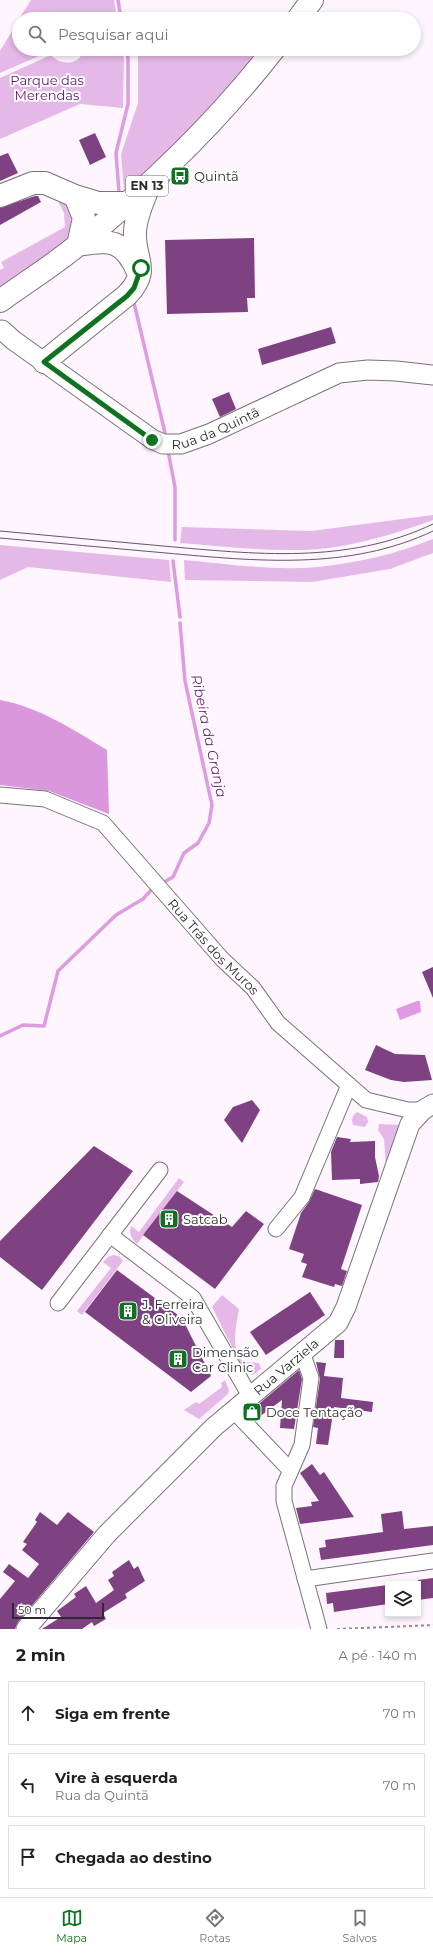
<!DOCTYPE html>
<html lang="pt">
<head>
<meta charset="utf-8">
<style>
	:root { --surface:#fff; --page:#f6f6f6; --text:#202124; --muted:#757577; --line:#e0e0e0; --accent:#0f7221 }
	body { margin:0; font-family:Montserrat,sans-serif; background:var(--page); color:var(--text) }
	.controls { position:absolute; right:12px; bottom:12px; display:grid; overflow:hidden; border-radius:0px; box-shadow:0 2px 6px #0003 }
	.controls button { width:36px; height:36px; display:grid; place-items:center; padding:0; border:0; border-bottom:1px solid var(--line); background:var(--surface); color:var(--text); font:20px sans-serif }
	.scale { position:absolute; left:12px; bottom:10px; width:92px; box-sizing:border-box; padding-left:4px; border:2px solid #2f2a2f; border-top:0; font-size:11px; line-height:14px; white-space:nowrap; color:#2f2a2f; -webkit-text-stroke:3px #fff; paint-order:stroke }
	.stop { position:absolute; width:12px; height:12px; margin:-9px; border:3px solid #0f7221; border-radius:50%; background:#fff }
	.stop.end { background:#0f7221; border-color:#fff; box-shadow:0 1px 4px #0008 }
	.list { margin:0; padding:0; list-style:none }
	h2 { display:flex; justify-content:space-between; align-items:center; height:52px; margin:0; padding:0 16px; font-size:17px }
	h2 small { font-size:13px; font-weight:400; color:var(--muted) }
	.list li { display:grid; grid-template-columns:26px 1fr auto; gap:12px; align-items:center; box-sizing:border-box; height:64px; margin:0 8px 8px; padding:0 8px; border:1px solid var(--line); border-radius:0px }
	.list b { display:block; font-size:15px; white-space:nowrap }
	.list p { margin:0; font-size:13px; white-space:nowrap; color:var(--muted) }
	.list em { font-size:13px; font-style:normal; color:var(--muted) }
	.icon { flex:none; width:22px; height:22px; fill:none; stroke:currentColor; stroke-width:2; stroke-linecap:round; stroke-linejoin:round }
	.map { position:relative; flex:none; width:433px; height:1629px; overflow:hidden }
	.search { position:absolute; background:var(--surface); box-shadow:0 2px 6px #0003; left:12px; right:12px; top:12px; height:44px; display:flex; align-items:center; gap:10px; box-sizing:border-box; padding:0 14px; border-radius:22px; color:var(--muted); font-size:15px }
	.sheet { height:268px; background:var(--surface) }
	nav { display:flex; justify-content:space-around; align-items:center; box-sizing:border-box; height:56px; border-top:1px solid var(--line); background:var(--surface); font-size:11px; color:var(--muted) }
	nav a { display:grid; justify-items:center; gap:2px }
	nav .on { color:var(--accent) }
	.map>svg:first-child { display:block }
</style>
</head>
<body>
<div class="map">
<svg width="433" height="1629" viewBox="0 0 433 1629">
	<rect width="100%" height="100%" fill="#fef5fe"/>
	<!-- green -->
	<path fill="#e5b9e7" d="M31,0H114L117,19H19Z
		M19,20V49H55L0,73V51Z
		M84,49H122L124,60L123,108L80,104L0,139V78L51,55C61,66 80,66 84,49Z
		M138,49L260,52L195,125L124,191L121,154L138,103Z
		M58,201L69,206L76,220L68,240L0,291V270L4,268L1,262L65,227L64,213Z
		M433,515V520C403,531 374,540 342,546C290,555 233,547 180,543L182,527L311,531Z
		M433,539V553L390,569L312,582L185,580L184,560C228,564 274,571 318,567C357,563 396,554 433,539Z
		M0,545L169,560L171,582L28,567L0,580Z
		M357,1112L367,1117L368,1122L365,1127L353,1125C351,1119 352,1116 357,1112Z
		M379,1124L402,1125L386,1166L384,1139L378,1130Z
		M179,1178L184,1182L137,1244C131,1238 129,1234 131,1226L139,1232Z
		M113,1255L119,1256L123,1261L82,1315L77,1311L111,1268L103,1262L108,1257Z
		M222,1295L239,1309C236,1328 230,1346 243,1362L259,1363L261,1369L253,1375L245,1373L212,1307Z
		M225,1380L229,1390L228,1394L199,1419L184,1410L196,1402L199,1404L222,1387L221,1383Z"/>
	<!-- forest -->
	<path fill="#da97dd" d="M0,700C39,707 74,730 107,750L109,814L49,791L0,785Z"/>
	<!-- water -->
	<path fill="#de9be1" d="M417,1001H420L421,1012L400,1020L396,1009Z"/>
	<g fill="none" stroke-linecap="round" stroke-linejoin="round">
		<!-- stream -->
		<path stroke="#de9be1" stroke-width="3.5" d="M118,0L121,19
			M119,192L116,153L128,104V59L127,49
			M134,303L165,433
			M168,451L175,487V540
			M173,561L180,617
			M164,882L173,877L184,853L198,843L209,823L212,805L185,681L180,623
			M0,1036L23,1025L44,1026L58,971L116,915L143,899L152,889"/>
	</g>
	<!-- building -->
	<path fill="#7e4181" d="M95,133L106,157L90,165L79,140Z
		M8,153L18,173L0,181V156Z
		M35,196H38L41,202L0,225V208Z
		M254,238L255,298H247L248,312L167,314L165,240Z
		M331,327L336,343L262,365L258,349Z
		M229,392L236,409L220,417L212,399Z
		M433,967V998L422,972Z
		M376,1045L395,1054L425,1055L432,1080L404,1082L391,1080L365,1070Z
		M252,1100L260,1110L242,1143L224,1120L233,1107Z
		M337,1137L351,1139L350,1142L375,1141V1157L379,1176L378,1182L360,1184V1179L332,1180L331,1152Z
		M94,1146L133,1171L42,1290L0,1257V1241Z
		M315,1189L362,1205L341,1269L347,1271L342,1286L335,1284L334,1287L302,1277L307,1264L301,1262L304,1254L289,1249L301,1213L309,1202Z
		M177,1191L232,1227L246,1211L264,1224L215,1289L143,1235Z
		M117,1270L182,1318L211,1376L191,1392L85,1312Z
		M310,1292L325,1315L266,1355L250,1332Z
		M335,1340H344V1358H334Z
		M316,1362L326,1363L324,1376L343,1378L341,1398L373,1402L372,1412L334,1407L328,1445L316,1444L318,1428L313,1427L320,1379Z
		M299,1370L302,1379L294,1429L280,1428L282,1400L255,1420L248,1413Z
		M312,1464L320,1475L324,1472L354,1517L300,1524L296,1508L312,1506L311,1502L319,1501L300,1473Z
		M402,1511L404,1529L433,1526V1545L321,1560L319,1548L326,1547L325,1540L383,1532L381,1514Z
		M40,1512L57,1525L68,1512L94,1532L18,1622L15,1629H0V1599L15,1581L3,1572L9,1564L28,1578L39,1564L22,1550L27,1544L23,1542L37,1522L35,1520Z
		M129,1560L134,1569L138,1566L145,1581L125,1594L127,1598L103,1613L106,1619L94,1626L92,1622L82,1629H42L61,1617L57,1611L76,1597L74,1594L86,1586L96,1603L114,1590L108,1580L114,1576L112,1572Z
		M433,1578V1598L418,1600V1580Z
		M388,1585V1604L334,1612L333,1603L327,1604L326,1593Z"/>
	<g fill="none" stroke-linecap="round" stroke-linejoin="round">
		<defs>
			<g id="minor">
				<path id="s1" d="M0,795L45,799L103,823L222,959L253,988L278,1023L366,1100L408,1110H423"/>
				<path d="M276,1229L302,1197L349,1085"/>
				<path d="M110,1235L193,1298L250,1396"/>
				<path d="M58,1303L160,1170"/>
				<path d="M302,1352L311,1378L302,1445L284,1486V1501L319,1629"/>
				<path d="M233,1410L290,1470"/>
				<path d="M305,1579L433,1561"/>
			</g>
			<g id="tertiary">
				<path id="s2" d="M2,330L13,340L152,439L163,444H181L209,434L339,373L368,370L396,371L433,375"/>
				<path id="s3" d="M26,1629L107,1534L214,1427L338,1323L346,1307L410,1124L423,1110L433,1104"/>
			</g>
			<path id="primary" d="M298,19L312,0
				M0,196L33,183H45L75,196L98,203H127
				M75,196L84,218L78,245C111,239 124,240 138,272
				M0,301C26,282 54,265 79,244C151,186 217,122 274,49
				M44,362L127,295C152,269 133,259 135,231C136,215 143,201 149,186"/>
		</defs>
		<!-- minor casing -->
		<use href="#minor" stroke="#7b717b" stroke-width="17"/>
		<!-- tertiary casing -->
		<use href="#tertiary" stroke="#7b717b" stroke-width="21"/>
		<!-- primary casing -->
		<use href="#primary" stroke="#7b717b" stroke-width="24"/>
		<!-- path -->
		<path stroke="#918a91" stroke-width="2" stroke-dasharray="3 3" stroke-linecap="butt" d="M337,1629L433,1625"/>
		<!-- minor -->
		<use href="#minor" stroke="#fff" stroke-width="15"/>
		<!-- tertiary -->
		<use href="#tertiary" stroke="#fff" stroke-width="19"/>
		<!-- primary -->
		<use href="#primary" stroke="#fff" stroke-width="22"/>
		<!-- tram -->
		<path stroke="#605a60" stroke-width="1" d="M0,531C54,536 108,541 163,546C254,554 347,565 433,524
			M0,538C55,543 110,548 166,553C255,561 349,571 433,531"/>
	</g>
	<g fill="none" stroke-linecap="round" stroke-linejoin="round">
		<!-- route -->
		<path stroke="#0f7221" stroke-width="5" d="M141,268L134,288L127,296L44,362L152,440"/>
	</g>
	<!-- icons -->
	<defs>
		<symbol id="bus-square" viewBox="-11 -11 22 22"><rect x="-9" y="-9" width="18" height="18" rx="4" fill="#0f7221" stroke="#fff"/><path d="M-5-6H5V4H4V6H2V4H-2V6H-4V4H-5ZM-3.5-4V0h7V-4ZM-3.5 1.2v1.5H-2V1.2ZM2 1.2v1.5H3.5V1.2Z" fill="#fff"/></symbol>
		<symbol id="building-square" viewBox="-11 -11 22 22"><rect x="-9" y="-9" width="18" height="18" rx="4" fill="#0f7221" stroke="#fff"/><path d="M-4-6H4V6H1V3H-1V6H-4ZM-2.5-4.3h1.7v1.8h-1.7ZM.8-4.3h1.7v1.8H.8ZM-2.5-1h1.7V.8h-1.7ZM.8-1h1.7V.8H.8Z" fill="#fff"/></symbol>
		<symbol id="shop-square" viewBox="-11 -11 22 22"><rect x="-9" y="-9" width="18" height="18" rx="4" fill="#0f7221" stroke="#fff"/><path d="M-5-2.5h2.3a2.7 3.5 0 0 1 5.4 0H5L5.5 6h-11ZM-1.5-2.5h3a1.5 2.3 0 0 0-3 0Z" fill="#fff"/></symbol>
	</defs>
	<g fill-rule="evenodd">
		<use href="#bus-square" x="169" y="165" width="22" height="22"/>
		<use href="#building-square" x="158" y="1208" width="22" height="22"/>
		<use href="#building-square" x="117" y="1300" width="22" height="22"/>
		<use href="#building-square" x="167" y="1348" width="22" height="22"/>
		<use href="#shop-square" x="241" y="1401" width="22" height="22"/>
	</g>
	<g text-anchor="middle" stroke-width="4" stroke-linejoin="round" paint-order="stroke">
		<!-- shield labels -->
		<rect fill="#fff" stroke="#6d6a6d" stroke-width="1" x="126" y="176" width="42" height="20" rx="3"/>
		<g font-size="12" font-weight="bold" fill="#2f2a2f">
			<text x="147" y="190">EN 13</text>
		</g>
		<!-- park labels -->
		<g font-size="13" fill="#64146a" stroke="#fff">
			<text x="47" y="85">Parque das<tspan x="47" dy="15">Merendas</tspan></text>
		</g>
		<!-- poi labels -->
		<g font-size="13" fill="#2f2a2f" stroke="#fff" text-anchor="start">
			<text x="194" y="181">Quintã</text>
			<text x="183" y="1224">Satcab</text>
			<text x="142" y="1309">J. Ferreira<tspan x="142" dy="15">&amp; Oliveira</tspan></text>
			<text x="192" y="1357">Dimensão<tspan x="192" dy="15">Car Clinic</tspan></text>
			<text x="266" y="1417">Doce Tentação</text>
		</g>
		<!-- street labels -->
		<g font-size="13" fill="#2f2a2f" stroke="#fff">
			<text dy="5" stroke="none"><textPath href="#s2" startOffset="253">Rua da Quintã</textPath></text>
			<text dy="5" stroke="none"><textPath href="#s1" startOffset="274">Rua Trás dos Muros</textPath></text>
			<text dy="5" stroke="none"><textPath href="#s3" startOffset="370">Rua Varziela</textPath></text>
		</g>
		<!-- water labels -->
		<g font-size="14" font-style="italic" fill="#74267a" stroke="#fff">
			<text transform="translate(209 736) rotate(78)" y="5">Ribeira da Granja</text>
		</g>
	</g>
</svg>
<div class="controls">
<button><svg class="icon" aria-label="layers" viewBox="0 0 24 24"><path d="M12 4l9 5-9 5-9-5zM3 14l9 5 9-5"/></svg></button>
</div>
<div class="scale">50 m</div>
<div class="stop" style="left:141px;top:268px"></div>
<div class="stop end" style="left:152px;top:440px"></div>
<div class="search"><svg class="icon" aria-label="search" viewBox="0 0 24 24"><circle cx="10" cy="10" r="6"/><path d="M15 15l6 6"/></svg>Pesquisar aqui</div>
</div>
<section class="sheet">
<h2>2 min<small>A pé · 140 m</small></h2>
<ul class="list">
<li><svg class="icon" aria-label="ahead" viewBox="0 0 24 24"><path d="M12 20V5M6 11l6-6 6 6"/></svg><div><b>Siga em frente</b></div><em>70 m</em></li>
<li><svg class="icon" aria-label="left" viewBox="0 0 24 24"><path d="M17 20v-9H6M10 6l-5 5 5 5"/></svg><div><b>Vire à esquerda</b><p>Rua da Quintã</p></div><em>70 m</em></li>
<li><svg class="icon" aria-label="arrive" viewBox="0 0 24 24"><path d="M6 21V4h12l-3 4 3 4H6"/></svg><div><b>Chegada ao destino</b></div></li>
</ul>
</section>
<nav>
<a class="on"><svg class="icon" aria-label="map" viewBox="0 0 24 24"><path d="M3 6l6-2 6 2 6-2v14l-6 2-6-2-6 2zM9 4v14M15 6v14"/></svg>Mapa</a>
<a><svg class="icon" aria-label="directions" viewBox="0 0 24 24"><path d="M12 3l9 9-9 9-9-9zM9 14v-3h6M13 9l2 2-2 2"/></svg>Rotas</a>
<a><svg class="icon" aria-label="saved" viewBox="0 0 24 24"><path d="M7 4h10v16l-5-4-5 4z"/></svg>Salvos</a>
</nav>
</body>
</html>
